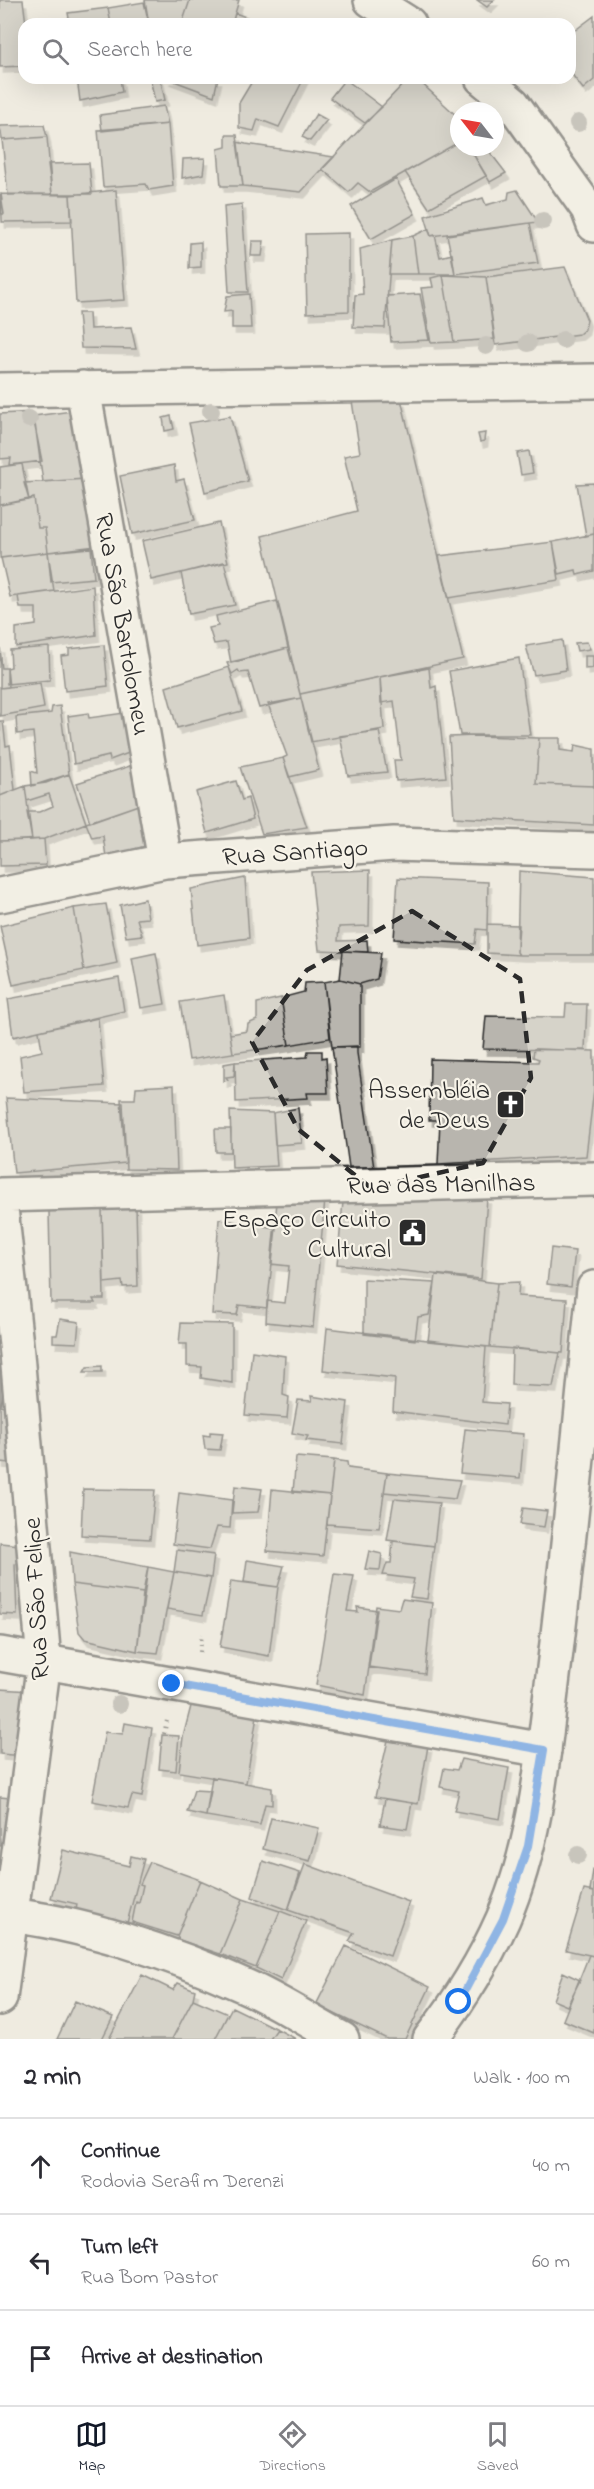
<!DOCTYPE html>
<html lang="en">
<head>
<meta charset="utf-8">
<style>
	:root { --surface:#fff; --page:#f7f7f7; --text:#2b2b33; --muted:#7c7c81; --line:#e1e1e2; --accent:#111827 }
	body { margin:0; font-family:"Indie Flower",sans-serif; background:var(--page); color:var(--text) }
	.compass { position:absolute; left:450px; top:102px; width:54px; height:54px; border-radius:50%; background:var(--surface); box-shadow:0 6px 24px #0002; rotate:301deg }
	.stop { position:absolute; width:18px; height:18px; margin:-14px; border:4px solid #1a73e8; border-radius:50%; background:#fff }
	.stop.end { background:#1a73e8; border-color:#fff; box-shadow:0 2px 6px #0008 }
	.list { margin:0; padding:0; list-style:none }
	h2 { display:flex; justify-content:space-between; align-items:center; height:78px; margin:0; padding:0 24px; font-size:26px }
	h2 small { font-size:20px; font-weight:400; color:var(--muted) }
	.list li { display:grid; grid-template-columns:39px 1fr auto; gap:18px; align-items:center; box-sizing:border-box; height:96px; padding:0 24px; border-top:2px solid var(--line) }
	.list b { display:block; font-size:22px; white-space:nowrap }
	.list p { margin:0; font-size:20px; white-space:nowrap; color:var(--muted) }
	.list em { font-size:20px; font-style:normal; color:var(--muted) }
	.icon { flex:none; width:33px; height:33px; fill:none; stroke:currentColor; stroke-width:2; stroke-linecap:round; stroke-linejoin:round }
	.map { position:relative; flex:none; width:594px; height:2039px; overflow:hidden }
	.search { position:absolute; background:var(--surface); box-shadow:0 6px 24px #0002; left:18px; right:18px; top:18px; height:66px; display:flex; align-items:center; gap:15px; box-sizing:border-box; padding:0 21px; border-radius:18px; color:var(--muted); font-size:22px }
	.sheet { height:366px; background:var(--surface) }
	nav { display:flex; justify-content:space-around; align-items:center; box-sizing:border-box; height:84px; border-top:2px solid var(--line); background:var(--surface); font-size:16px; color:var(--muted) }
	nav a { display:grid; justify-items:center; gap:3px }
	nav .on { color:var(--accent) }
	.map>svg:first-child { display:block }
</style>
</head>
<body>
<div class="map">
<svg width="594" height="2039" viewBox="0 0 594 2039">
	<defs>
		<filter id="shadow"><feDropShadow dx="3.5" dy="6" stdDeviation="0" flood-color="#0004"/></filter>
	</defs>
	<rect width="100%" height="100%" fill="#efebe0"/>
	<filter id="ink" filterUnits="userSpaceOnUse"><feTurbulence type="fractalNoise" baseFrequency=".0167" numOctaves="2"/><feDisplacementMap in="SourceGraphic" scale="12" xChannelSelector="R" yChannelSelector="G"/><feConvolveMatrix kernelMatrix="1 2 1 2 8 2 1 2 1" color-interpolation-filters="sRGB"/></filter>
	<g filter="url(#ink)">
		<!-- building -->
		<path fill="#b8b5ae" stroke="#2b2b2b" stroke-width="1.5" filter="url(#shadow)" d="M0,0H23L26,24H24V66L0,67Z
			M145,0H190L182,24H149Z
			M190,0H239L232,24H182Z
			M477,0H494L487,7Z
			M144,2L149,24H111L108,8Z
			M108,8L111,24H70L68,13Z
			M235,13L265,24H232Z
			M594,16V80L583,89L570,72V34Z
			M77,78H120L122,92L80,101Z
			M150,78H160L165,100L155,102Z
			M166,78H218L214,96Z
			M304,78L279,127L258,119L254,131L239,128V103L254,78Z
			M409,78H416L459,118V142L370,192L358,183L349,192L322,169Z
			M345,79L382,107L365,123L330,98Z
			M164,106L168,124L102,131L100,115Z
			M316,114L327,120L310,141L302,137Z
			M168,124L173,186L149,190L146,184L103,187L98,130Z
			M44,125L47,137L2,140L0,126Z
			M226,135H237L243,186H221L218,149L226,147Z
			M47,137L52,194L8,195L2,140Z
			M237,142L246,144L334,157L301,192L243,186Z
			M459,142V147H469L486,176L429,208L405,172Z
			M469,147H486L506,173L490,182Z
			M205,158L203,174L182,178L183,159Z
			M89,163L92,194H52L48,164Z
			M396,179L415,214L371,239L351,206Z
			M116,190L125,300L76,303L70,195Z
			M517,190L538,222L431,236L425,216L483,198L486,205L508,199L509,192Z
			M0,194H1L4,214H0Z
			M1,194L70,195L72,221L2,222Z
			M242,204L248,292H229L224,206Z
			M530,223L538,263L455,274L447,235Z
			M428,229L431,236L435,235L440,257L452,254L455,274H418L413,236Z
			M349,233V311L307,313L305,234Z
			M413,236L418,274H389L392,240Z
			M392,240L385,328L353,327L355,295L363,294L360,249Z
			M252,241H264L262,256H251Z
			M201,242V267L189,268L190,243Z
			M565,267L587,320L585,329L579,334L495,345L486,277Z
			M443,275L454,342L431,343L421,288L433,287L431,278Z
			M443,275L486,277L495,339L454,342Z
			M249,294L251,328H232V311L224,312L227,296Z
			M420,294L429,340L391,342L387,296Z
			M78,313H89L90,329L131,327L136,349L81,348Z
			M401,399L463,659L300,694L262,536L357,511L344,456L360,453L352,401Z
			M72,411L85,479L43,482L34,416Z
			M32,412L42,461L10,465L11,458L0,459V414Z
			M171,416L174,429L165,431L163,418Z
			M230,416L248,481L205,492L189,423Z
			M485,433L484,441L480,442L478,434Z
			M529,451L533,473L521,475L517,453Z
			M22,464L29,500L0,505V467Z
			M174,465L176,481L184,479L195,520L132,534L120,476Z
			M85,479L96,546L48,552L45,528H38L34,498L29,500L24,483Z
			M594,483V534L586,536L577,484Z
			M34,498L38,528H45L48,552L0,558V505Z
			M219,523L228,562L151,580L142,541Z
			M594,534V571L577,575L576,570L559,574L553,542Z
			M553,542L559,580L449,598L439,556Z
			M91,548L94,578L51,582L48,552Z
			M48,552L54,591L10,597L1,558Z
			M224,562L235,605L189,614L181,573Z
			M93,586L96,635L16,647V628L36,625V608H20L18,596Z
			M277,601L288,648L231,663L227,642L214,644L209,628L218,626L216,616Z
			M562,640L566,670L534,675L526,646Z
			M587,642L590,649L577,651L575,643Z
			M104,645L108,686L65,691L61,656L69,655V649Z
			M0,646L2,668H7L9,687L0,688Z
			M49,647L50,680L7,684V668L11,667L10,650Z
			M288,648L301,698L259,708L248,672L240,673L238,670L232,674L227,663Z
			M585,656H593V668L585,669Z
			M519,658L530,735H460L449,671Z
			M229,667L242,711L177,728L166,687Z
			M429,668L431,688L436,686L446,777L396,781L394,760H401L394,701L381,703L380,677Z
			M380,677L384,729L311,742L300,694Z
			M40,683L44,708L0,716V688Z
			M301,698L319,770L289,777L283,758L287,756L268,704Z
			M60,706L69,774L32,786L31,771L37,773L33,732L17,734L16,717L51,713L52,707Z
			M88,713L89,718L124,713L134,751L110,760L109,756L74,764L68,716Z
			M0,721H3L6,746L10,745L15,790L0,796Z
			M379,731L387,772L348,776L340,736Z
			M475,736L539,738L536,784L594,786V825L454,817L449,737Z
			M539,738H560V750L574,752L575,745L594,749V786L536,784Z
			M283,758L307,827L262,834L240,767Z
			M133,765L141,804L90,822L77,783Z
			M69,774L86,823L44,839L32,840L27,812H39L53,806L49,794L27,801L25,786L46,783Z
			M236,781L242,800L248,798L253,819L207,833L196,792Z
			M25,786L32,840L0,841V796Z
			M141,804L149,845L106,857L103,836L92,838L86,823Z
			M44,839L46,865L0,866V841Z
			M370,870L369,926L339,927L338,941L367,940L368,952L319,950L311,872Z
			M519,871L594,877V955H519L517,952Z
			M245,878L249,938L197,945L191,889Z
			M398,878L488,882L487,930L477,929L475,944L394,939Z
			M145,899L148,918L137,919L142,935L126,937L120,905Z
			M106,904L117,963L84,970L74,908Z
			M74,908L84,970L13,985L0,926Z
			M487,924L519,925L517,952L519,955L487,953Z
			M343,951L381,953L377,979L360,984L340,979Z
			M156,953L165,1004L141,1008L132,958Z
			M119,978L124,1011L13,1037L8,999Z
			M340,979L360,984V1047H332L324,982Z
			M324,982L330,1038L289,1045L281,998L304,992L305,983Z
			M224,995L233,1053L189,1060L180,1002Z
			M281,998L289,1045L233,1053L230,1034L247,1031L248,1024L257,1020V1003Z
			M566,1004H587L585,1050L483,1049L486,1016L565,1017Z
			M98,1018L104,1086L24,1092L20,1056L42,1051L39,1031Z
			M357,1046V1053L374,1168L349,1167L332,1047Z
			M534,1049L594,1051V1089L586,1156L438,1164L440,1120H429L430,1059L538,1062L539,1059L533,1057Z
			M308,1051H322V1058L326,1057L328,1093H307L308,1098L236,1102L235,1062L307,1057Z
			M235,1062L234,1076L226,1077L228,1080L224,1081V1064Z
			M174,1085L177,1170L126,1169L121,1099H135L136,1087Z
			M6,1098L123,1103L126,1163L14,1173Z
			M298,1108L302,1143L275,1145L273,1113Z
			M230,1111L273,1113L277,1166L232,1168Z
			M215,1129H231V1152H216Z
			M487,1198L481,1279L337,1264L343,1202Z
			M325,1200L313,1327L266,1322L267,1301L285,1303L289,1266L271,1264L277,1202Z
			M111,1206H136L138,1286L123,1287L122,1281L104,1283L102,1209Z
			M102,1209L104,1299H93L95,1303H51L49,1211Z
			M219,1219L276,1228L267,1308L239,1305L237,1315L212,1314Z
			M551,1248L575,1251L571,1287L547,1284Z
			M436,1275L497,1283L490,1347L428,1341Z
			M364,1279L435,1283L429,1315L418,1317L415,1340L364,1334Z
			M519,1282L518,1296L567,1299L563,1353L490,1347L497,1283Z
			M60,1319L79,1322L77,1343L53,1342V1335H57Z
			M181,1323L232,1324V1383L201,1378L202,1367L187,1366V1344H179Z
			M327,1328L486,1347L482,1402L507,1404L505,1425L393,1411L395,1378L323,1370Z
			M0,1347L8,1348L1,1406H0Z
			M512,1348L560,1353L553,1387L511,1385Z
			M252,1351L285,1356L283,1395L289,1397L287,1418L245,1415Z
			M102,1366V1372H84L87,1367Z
			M311,1396L348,1402L343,1444L306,1440L308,1436L292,1433L298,1400L312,1401Z
			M0,1406L20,1410V1464L0,1462Z
			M465,1429L524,1434L520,1478L460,1473Z
			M210,1432L223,1433L220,1450L205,1449L203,1435L210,1436Z
			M296,1457L334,1460L330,1495L293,1492Z
			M334,1460L347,1462L348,1468L387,1473L379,1528L327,1524Z
			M387,1473L460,1480L455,1499L384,1492Z
			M235,1486L262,1489L258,1512L232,1513Z
			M83,1489L155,1490L150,1539L81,1535Z
			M272,1489L330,1495L323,1556L267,1551Z
			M179,1493L232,1500L230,1528L217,1527L210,1549L173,1544Z
			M394,1499L439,1503L434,1546L387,1540Z
			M523,1508L547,1511L544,1527L520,1524Z
			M393,1541L434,1546L427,1599L410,1597L414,1579L383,1575L387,1563H391Z
			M0,1543L20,1545L22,1565L15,1564L17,1615L0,1614Z
			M177,1550L214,1555L211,1578L174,1572Z
			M369,1551L382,1554L380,1570L365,1569Z
			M70,1552L148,1567L143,1593L72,1584Z
			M247,1560L284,1566L278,1587L244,1582Z
			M148,1567L174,1572L158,1653L137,1651Z
			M174,1572L211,1578L203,1615L167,1609Z
			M334,1574L354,1576L347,1611L358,1612L357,1607L377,1610L365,1695L316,1685Z
			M231,1581L278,1587L269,1656L220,1647Z
			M72,1584L143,1593L137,1651L85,1639L79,1632Z
			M402,1599L432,1603L425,1674L368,1667L376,1606L399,1609Z
			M0,1689L30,1691L23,1756L0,1754Z
			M191,1706L257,1716L246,1783L179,1772L183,1737Z
			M125,1723L152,1728L142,1797L132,1795L128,1808L92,1801L105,1732L123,1734Z
			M162,1735L179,1736L176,1771L159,1769Z
			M388,1740L428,1746L418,1804L375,1797Z
			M461,1759L509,1768L500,1819L454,1811L459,1791L440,1787L444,1768L457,1770Z
			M212,1777L272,1788V1805L265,1804L260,1825L206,1816Z
			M194,1790L211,1791L206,1816L187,1812Z
			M0,1797L20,1799L16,1846H0Z
			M385,1799L412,1803L407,1829L380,1825Z
			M271,1818L319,1828L310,1861L263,1849Z
			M63,1850L129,1866L131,1856L144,1859L127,1923L76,1911L77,1904L51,1898Z
			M263,1861L300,1873L288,1910L252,1897Z
			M150,1862L200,1880L177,1936L132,1922L136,1902L139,1903L143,1885L140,1884Z
			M305,1864L409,1902L390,1956L349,1941L354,1933L288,1910Z
			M593,1870H594V1892L590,1891Z
			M200,1880L243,1899L220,1954L179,1940L177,1936Z
			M584,1890L594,1892V1956L566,1950Z
			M243,1899L280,1911L256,1968L220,1954Z
			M280,1911L306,1921L281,1980L256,1968Z
			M346,1946L430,1987L405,2039H387L316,2005Z
			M589,1955L594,1956V2033L563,2020Z
			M563,1972L580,1980L567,2006L553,2000Z
			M142,1975L173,1990L178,1983L195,1990L193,1999L172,2039H109Z
			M193,1999L228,2014L215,2039H172Z
			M75,2001L113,2017L102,2039H57Z
			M232,2007L277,2029L270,2039H215Z
			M277,2029L296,2039H270Z"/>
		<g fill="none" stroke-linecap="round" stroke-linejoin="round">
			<defs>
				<path id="minor" d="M83,388L165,861
					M0,390L594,381
					M0,895L165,861L394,844L594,850
					M0,1195L594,1179
					M0,1199L17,1354L44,1661L0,1998
					M0,1654L544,1750
					M0,1914C81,1922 172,1953 245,1986C279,2001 310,2022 342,2039"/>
				<path id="major" d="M371,0L409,24
					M482,78L513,104L588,209L594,225
					M430,2039C459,2002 484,1962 503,1919C536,1843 543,1757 553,1676C569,1547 581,1418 594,1288"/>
			</defs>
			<!-- minor casing -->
			<use href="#minor" stroke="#2b2b2b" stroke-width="38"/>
			<!-- major casing -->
			<use href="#major" stroke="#2b2b2b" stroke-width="38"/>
			<!-- path -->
			<path stroke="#2b2b2b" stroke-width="4" stroke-dasharray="1.5 4.5" stroke-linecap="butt" d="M200,1652L202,1634
				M164,1734L167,1720"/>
			<!-- minor -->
			<use href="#minor" stroke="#f7f3e8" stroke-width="33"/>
			<!-- major -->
			<use href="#major" stroke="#f7f3e8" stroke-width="33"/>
		</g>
		<!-- trees -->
		<g fill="#9a9791">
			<circle cx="578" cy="123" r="9"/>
			<circle cx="543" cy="221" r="9"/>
			<circle cx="563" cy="340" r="9"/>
			<circle cx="528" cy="343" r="9"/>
			<circle cx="486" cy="346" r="9"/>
			<circle cx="211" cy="411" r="9"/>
			<circle cx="29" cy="419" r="9"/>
			<circle cx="119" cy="1704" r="9"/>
			<circle cx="578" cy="1855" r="9"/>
		</g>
	</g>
	<g fill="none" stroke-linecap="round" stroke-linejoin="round" filter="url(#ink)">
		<!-- route -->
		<path stroke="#1a73e8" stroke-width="8" d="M172,1684L544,1750L528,1846L503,1919L459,2002"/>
	</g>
	<!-- marked area -->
	<path d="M0 0H594V2039H0ZM412,911L520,979L531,1078L483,1163L371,1188L298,1129L252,1042L307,970Z" fill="#efebe0" fill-opacity=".55" fill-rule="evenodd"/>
	<path fill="none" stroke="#2b2b2b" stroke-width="4.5" stroke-dasharray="12 8" stroke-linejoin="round" d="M412,911L520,979L531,1078L483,1163L371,1188L298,1129L252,1042L307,970Z"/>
	<!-- icons -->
	<defs>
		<symbol id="church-square" viewBox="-11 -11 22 22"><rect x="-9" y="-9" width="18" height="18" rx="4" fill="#2b2b2b" stroke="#f7f3e8"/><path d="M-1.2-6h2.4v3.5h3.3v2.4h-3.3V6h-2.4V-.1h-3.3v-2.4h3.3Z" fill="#fff"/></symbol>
		<symbol id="civic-square" viewBox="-11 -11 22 22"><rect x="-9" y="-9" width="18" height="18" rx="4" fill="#2b2b2b" stroke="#f7f3e8"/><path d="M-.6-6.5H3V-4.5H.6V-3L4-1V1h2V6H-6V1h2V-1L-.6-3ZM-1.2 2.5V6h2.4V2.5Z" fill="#fff"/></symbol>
	</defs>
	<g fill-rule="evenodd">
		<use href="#church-square" x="494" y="1088" width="33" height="33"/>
		<use href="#civic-square" x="396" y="1216" width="33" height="33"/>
	</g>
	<g text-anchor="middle" stroke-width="4.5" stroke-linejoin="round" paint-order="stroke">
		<!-- street labels -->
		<g font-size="26" fill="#2b2b2b" stroke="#f7f3e8">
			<text transform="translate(124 624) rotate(80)" y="9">Rua São Bartolomeu</text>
			<text transform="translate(295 851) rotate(-4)" y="9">Rua Santiago</text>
			<text transform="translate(441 1183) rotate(-1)" y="9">Rua das Manilhas</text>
			<text transform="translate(35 1599) rotate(-93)" y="9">Rua São Felipe</text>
		</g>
		<!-- poi labels -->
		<g font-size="26" fill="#2b2b2b" stroke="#f7f3e8" text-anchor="end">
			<text x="490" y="1098">Assembléia<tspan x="490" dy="30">de Deus</tspan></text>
			<text x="391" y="1227">Espaço Circuito<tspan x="391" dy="30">Cultural</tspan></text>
		</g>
	</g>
</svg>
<svg class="compass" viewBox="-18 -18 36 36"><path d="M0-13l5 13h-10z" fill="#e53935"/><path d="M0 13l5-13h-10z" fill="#7c7c81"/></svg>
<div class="stop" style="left:459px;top:2002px"></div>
<div class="stop end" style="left:172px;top:1684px"></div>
<div class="search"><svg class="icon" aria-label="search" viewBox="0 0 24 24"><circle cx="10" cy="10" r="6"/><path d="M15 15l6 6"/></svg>Search here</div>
</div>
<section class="sheet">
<h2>2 min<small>Walk · 100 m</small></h2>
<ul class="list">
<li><svg class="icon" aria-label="ahead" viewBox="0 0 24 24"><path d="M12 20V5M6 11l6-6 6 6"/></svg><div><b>Continue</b><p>Rodovia Serafim Derenzi</p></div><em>40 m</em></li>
<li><svg class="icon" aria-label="left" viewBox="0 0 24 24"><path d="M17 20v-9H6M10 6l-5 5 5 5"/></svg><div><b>Turn left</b><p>Rua Bom Pastor</p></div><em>60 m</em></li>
<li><svg class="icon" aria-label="arrive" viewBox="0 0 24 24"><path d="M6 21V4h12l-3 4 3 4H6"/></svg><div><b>Arrive at destination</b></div></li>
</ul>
</section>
<nav>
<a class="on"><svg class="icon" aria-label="map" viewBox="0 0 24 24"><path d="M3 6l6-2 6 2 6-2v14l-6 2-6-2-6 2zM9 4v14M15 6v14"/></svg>Map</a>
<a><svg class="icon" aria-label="directions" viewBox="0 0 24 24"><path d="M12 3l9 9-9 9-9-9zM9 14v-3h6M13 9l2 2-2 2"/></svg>Directions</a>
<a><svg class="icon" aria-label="saved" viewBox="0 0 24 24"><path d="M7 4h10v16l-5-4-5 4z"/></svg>Saved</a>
</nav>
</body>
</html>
